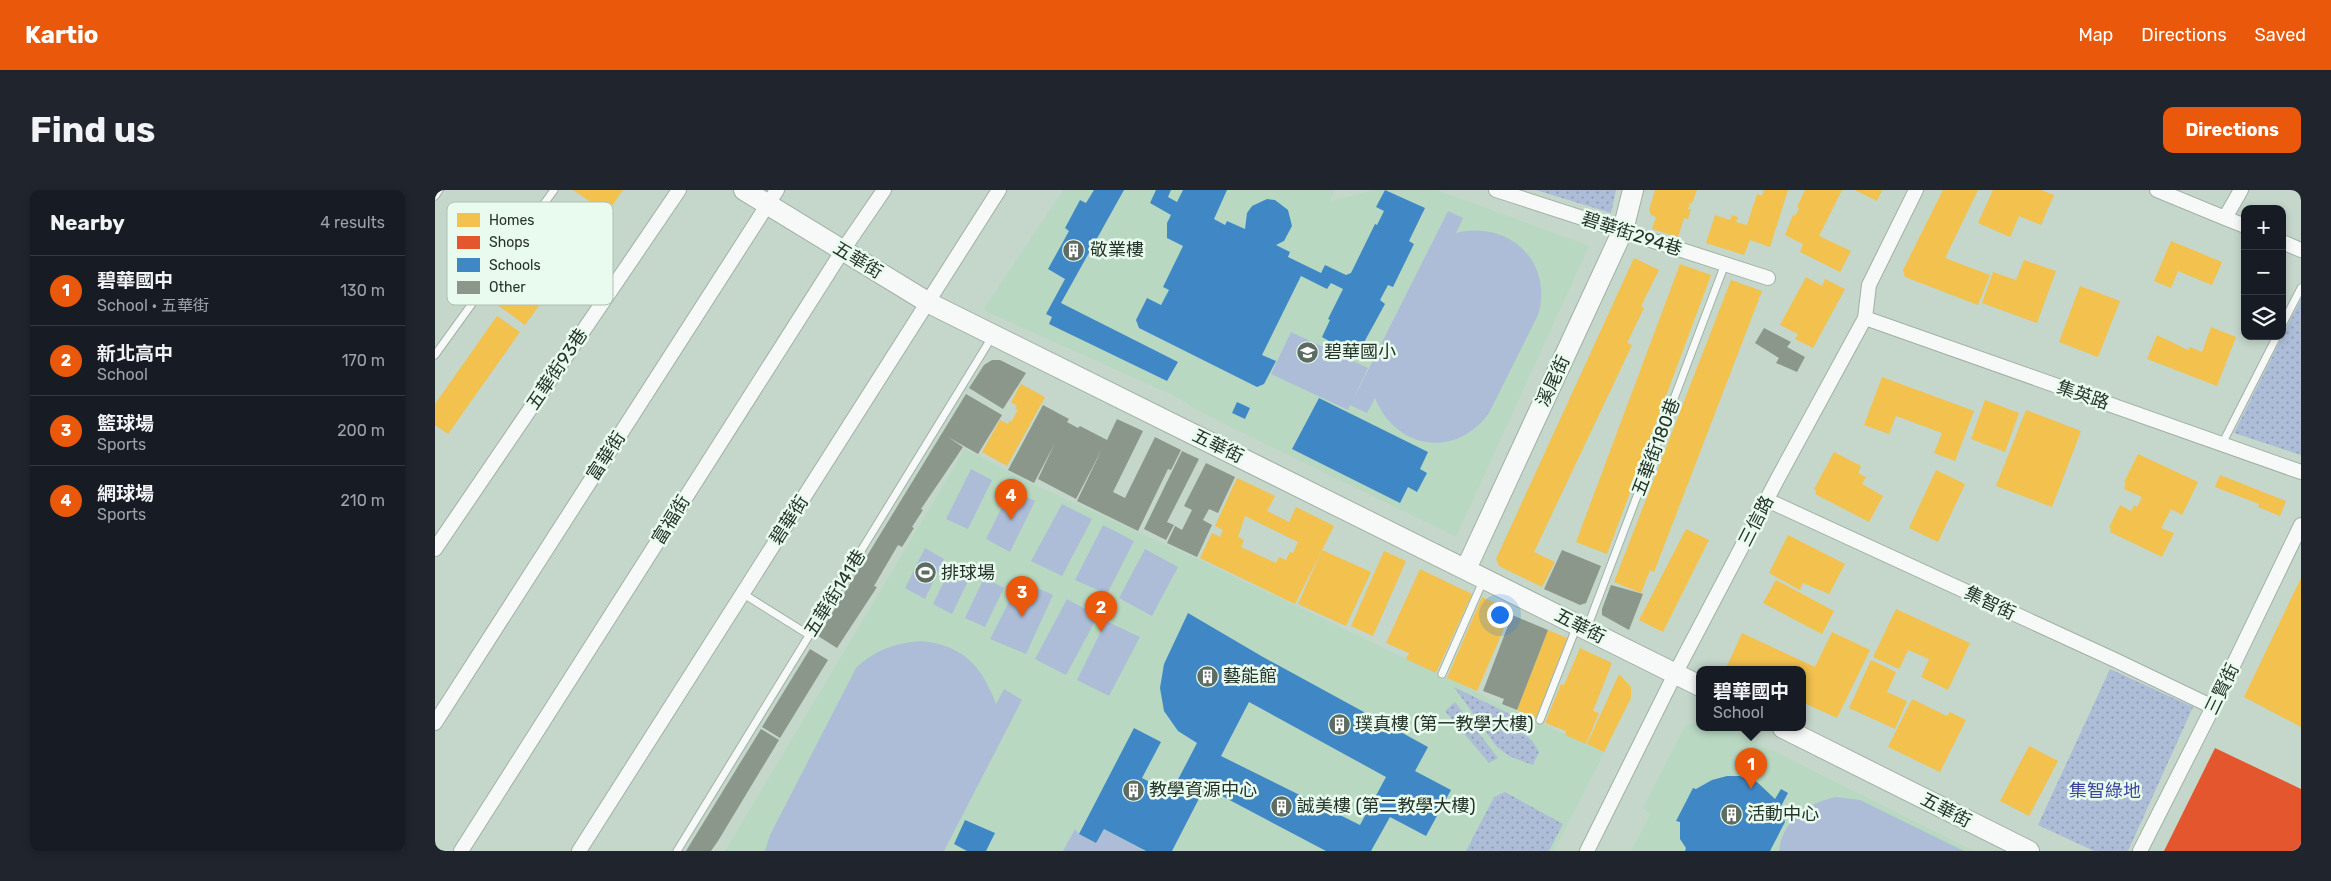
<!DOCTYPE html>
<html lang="en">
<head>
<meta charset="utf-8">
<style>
	:root { --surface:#171b24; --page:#20242c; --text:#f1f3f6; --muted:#9ea1a6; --line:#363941; --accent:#ea580c }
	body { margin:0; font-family:Rubik,"Noto Sans TC",sans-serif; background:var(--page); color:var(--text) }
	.controls { position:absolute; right:15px; top:15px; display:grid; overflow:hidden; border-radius:10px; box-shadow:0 2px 8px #0003 }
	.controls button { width:45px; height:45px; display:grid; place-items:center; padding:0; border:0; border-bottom:1px solid var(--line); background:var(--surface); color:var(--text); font:25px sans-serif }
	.you { position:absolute; left:1064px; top:424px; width:18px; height:18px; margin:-12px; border:4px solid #fff; border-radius:50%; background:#1a73e8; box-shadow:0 0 0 8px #1a73e833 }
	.badge { display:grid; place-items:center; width:32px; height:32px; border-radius:50%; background:var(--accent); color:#fff; font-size:16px; font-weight:700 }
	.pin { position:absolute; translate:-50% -41px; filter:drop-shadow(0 1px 2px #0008) }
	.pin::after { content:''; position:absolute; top:26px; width:18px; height:15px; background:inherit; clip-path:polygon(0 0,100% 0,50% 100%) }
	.popup { position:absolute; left:1261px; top:476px; width:110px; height:65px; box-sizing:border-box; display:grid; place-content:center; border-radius:10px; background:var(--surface); filter:drop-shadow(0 1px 4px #0005); font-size:16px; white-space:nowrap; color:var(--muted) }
	.popup b { font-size:19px; color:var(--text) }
	.popup::after { content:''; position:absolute; left:50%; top:100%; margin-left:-10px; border:10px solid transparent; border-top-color:var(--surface) }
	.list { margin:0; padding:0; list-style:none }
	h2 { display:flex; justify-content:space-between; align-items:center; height:65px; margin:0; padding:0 20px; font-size:21px }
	h2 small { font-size:16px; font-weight:400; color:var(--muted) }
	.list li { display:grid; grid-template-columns:32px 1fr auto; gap:15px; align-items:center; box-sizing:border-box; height:70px; padding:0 20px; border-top:1px solid var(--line) }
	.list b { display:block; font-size:19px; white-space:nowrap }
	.list p { margin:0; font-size:16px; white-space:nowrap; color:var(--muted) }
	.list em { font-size:16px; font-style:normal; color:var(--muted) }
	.icon { flex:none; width:28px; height:28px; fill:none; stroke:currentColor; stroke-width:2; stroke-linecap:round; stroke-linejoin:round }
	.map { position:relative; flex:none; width:1866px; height:661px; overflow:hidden; border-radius:10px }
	header { display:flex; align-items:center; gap:30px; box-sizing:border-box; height:70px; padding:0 25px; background:var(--accent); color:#fff }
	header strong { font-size:24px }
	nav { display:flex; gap:28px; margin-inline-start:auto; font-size:18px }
	.intro { display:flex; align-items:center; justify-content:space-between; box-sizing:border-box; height:120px; padding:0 30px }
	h1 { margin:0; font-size:35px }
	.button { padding:12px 22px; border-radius:10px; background:var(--accent); color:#fff; font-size:18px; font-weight:700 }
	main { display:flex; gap:30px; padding:0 30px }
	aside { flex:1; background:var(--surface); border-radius:10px; box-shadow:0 2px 8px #0003 }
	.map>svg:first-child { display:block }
</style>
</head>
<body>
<header>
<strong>Kartio</strong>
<nav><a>Map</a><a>Directions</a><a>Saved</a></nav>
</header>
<div class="intro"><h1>Find us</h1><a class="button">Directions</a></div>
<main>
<aside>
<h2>Nearby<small>4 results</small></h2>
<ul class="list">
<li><span class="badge">1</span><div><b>碧華國中</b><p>School · 五華街</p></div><em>130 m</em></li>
<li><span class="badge">2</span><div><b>新北高中</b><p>School</p></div><em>170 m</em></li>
<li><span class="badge">3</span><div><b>籃球場</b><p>Sports</p></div><em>200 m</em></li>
<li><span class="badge">4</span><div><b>網球場</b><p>Sports</p></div><em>210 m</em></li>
</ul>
</aside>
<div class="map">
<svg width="1866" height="661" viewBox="0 0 1866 661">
	<defs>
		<pattern id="park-dots" width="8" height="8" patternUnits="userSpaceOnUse" patternTransform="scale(1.25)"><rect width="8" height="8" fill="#adbdd7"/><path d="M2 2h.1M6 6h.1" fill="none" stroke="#8d9aaf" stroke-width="1.8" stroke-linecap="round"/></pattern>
	</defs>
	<rect width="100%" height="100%" fill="#c4d7ca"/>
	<!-- built -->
	<path fill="#b8d8c2" d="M628,0H899L895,11L939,0H1002L1154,56L1021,347L778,228L733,203L548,120Z
		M530,259L600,295L762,369L1169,563L1119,661H290Z
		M1265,531V538H1292L1539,661H1196L1216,624L1208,618L1250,536Z"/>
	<!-- green -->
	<path fill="#adbdd7" d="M1013,21L1028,28L1021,43C1074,30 1119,72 1103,125L1054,223C1021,269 961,260 940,208L932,223L915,215L913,220L836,184L856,142L933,178L917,212Z
		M536,279L557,290L533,339L511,329Z
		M576,299L600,311L575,362L551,349Z
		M627,314L657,329L627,386L596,371Z
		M668,335L699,351L672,404L640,390Z
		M490,358L509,369L490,409L470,398Z
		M710,359L743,377L717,426L684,408Z
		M518,373L537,383L517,424L498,414Z
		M549,388L569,398L550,437L530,428Z
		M585,390L618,405L591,464L555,449Z
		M632,409L663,426L631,485L600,469Z
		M671,431L705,447L674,506L642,490Z
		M486,451C528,455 547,476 561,514L569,499L587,510L509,661H330L335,645L421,478C440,460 460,453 486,451Z
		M1401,607L1425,610L1529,661H1344C1348,630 1372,613 1401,607Z
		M640,639L644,644L661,653L669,639L710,661H628Z"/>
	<!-- park -->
	<path fill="url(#park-dots)" d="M1101,0H1181L1176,23Z
		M1866,109V265L1799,243Z
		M1675,479L1758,517L1693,661H1659L1603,635Z
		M1019,497L1077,525L1073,537C1090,546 1094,543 1104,562L1098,575L1074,566L1062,557Z
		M1020,512L1063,568L1054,573L1010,521Z
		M1070,602L1128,634L1114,661H1031L1059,607Z"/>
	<!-- homes -->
	<path fill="#f2c14e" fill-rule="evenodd" d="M138,0H188L172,23Z
		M1220,0H1262L1257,13H1255L1253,19H1256L1253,29L1249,28L1243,47L1217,39L1221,27L1216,25L1214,20Z
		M1329,0H1353L1335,57L1315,50L1309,65L1271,53L1280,25L1295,30L1297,25L1303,27L1301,32L1312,35L1322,4L1327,6Z
		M1370,0H1407L1384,46L1416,61L1405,82L1365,62L1368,54L1350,45L1358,25L1360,26L1364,19L1362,17Z
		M1420,0H1447L1442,11Z
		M1508,0H1543L1510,68L1555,85L1543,115L1470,87L1468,80Z
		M1558,0H1606L1619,5L1606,35L1584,26L1575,47L1543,33Z
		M135,19L161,37L90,135L64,116Z
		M1736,51L1787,72L1777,95L1743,81L1736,98L1719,91Z
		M1199,68L1224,80L1206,116L1209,118L1192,153L1197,155L1099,362L1120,372L1107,397L1064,376L1061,369Z
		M1589,70L1621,81L1602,133L1547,113L1558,82L1581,90Z
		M1245,74L1276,85L1172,364L1141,352Z
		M1371,87L1387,96L1390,89L1410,99L1378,158L1360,149L1363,144L1345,135Z
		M1296,90L1327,101L1219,382L1215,380L1206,403L1179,392Z
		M1645,96L1685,111L1663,167L1624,152Z
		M62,126L85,142L13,244L0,235V214Z
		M1776,137L1801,147L1782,196L1712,169L1722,145L1753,160L1755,157L1767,162Z
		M1447,187L1539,221L1520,271L1499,263L1507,243L1461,226L1454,244L1429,235Z
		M586,194L610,207L572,276L547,262L565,230L573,234L574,231L576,232L583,220L580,219L582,216L576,212Z
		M1550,210L1584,223L1570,262L1536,249Z
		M1591,220L1646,241L1617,317L1561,296Z
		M1399,262L1426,276L1423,283L1431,287L1427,294L1448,306L1434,332L1380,304L1382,301L1379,299Z
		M1703,264L1763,292L1747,325L1736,319L1726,338L1739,343L1727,367L1675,342L1676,339L1674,338L1685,315L1696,321L1699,315L1702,317L1707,307L1689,299L1691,293L1689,292Z
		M1501,280L1530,294L1503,352L1474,338Z
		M1785,285L1851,311L1845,326L1823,317L1824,314L1780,297Z
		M802,288L840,306L832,321L854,332L861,317L899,336L860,414L765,368L777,343L785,347L788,340L780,336ZM810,326L863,352L858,363L855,362L851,370L844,367L841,373L806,357L809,350L803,347Z
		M1251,339L1274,350L1228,442L1204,430Z
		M1353,345L1410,374L1394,404L1368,393L1365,400L1334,383Z
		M887,360L936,382L911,436L863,414Z
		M949,361L971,371L938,446L916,436Z
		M985,379L1037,404L1001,483L971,469L974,463L951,453Z
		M1866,388V537L1809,507Z
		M1341,390L1399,421L1387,444L1328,413Z
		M1047,407L1077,420L1042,501L1012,488Z
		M1461,419L1535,453L1513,500L1486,487L1494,469L1473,460L1464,479L1438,467Z
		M1113,440L1132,448L1101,528L1082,520Z
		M1397,442L1435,460L1402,528L1367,512V480H1300L1292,476L1307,443L1380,477Z
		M1145,458L1177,473L1158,521L1164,523L1151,554L1130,545L1131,541L1110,533L1126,494L1129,495Z
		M1436,470L1461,482L1452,502L1472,511L1460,539L1414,518Z
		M1184,484L1196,497V508L1169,562L1152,554Z
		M1477,509L1512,526L1515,522L1531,530L1505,582L1453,557Z
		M1594,556L1623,571L1594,626L1565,611Z"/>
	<!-- shops -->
	<path fill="#e4572e" d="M1780,558L1866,599V661H1729Z"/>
	<!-- schools -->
	<path fill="#3f88c5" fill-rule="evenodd" d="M659,0H689L626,113L743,172L732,191L614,134L617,127L611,124L630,89L613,79L634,41L630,38L645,10L651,13Z
		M721,0H736L733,7L742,12L748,0H792L779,29L790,35L792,31L810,39L812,23L817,16L832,9L840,10L853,20L857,36L849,51L841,55L855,62L853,67L886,83L890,75L911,85L916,83L940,34L942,35L949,21L941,17L950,0L990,18L974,51L979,54L958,97L953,95L945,110L950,114L927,156L922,154L917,164L887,147L895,130L893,129L908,99L896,93L892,99L866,86L827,165L841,171L829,194L822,197L704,138L701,130L712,108L726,115L734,100L728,97L748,56L732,48V33L736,25L715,13Z
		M884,208L993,262L985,279L992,283L982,302L973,297L965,313L857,259Z
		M802,212L815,218L810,229L797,223Z
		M753,423L828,467L993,557L980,581L1016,600L991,646L955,627L936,661H891L770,597L737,661H711L669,639L661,653L644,644L699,538L726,552L707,588L736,603L762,553L743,541L729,521L725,498L729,474ZM814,512L951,587L925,635L786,566Z
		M1292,586H1305L1322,592L1340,609L1346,599L1353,603L1345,618L1350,632L1335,661H1250L1251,658L1245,649V632L1241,631L1258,598L1261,599L1277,590Z
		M530,630L560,643L551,661H532L519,654Z"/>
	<!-- building -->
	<path fill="#8b978b" d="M1329,138L1356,152L1352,157L1370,167L1362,182L1341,173L1344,168L1320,153Z
		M557,170H565L591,183L568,219L534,198L549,175Z
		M531,204L567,225L543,264L513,247L528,257L486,319L488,320L477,337L479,338L467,357L463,355L439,396L442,397L402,458L383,446Z
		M608,215L634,229L632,232L643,238L645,236L672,250L682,229L708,241L678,302L690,308L720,247L746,260L736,280L733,279L703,341L642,311L667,259L641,309L603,289L620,253L599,293L573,280Z
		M747,261L764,269L732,332L739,335L731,350L709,339Z
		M771,273L800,287L783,323L774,319L768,330L777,335L762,367L732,353L740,336L747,340L757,320L749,316Z
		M1127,360L1166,376L1151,413L1145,415L1109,399Z
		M1176,395L1208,404L1194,440L1167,425V419Z
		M1077,425L1113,440L1082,520L1067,514L1069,509L1048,501Z
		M375,459L393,470L345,548L327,537Z
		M326,539L344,550L283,651L276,661H251Z"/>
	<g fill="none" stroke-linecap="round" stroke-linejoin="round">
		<defs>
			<path id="lane" d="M0,6L4,0
				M1847,135L1866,98
				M0,165L119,0
				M1787,254L1842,146
				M307,403L374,445
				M1152,438L1290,74
				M1007,484L1048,391
				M1105,530L1141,438
				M242,661L557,147"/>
			<path id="street" d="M1061,0L1333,88
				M1722,0L1790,28
				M1806,0L1790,28L1810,36
				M1847,52L1866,60
				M1430,128L1866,282
				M1332,310L1680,470L1778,517
				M0,359L244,0
				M0,533L342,0
				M26,661L408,60L449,0
				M144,661L564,0
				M1152,661L1240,484L1343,288L1430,128L1434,95L1481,0
				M1705,661L1778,517L1866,335"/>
			<path id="secondary" d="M309,0L494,113L1265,496
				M1031,379L1188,40L1198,0
				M1348,538L1594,661"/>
		</defs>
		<!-- lane casing -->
		<use href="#lane" stroke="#a1b0a6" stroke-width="9"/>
		<!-- street casing -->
		<use href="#street" stroke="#a1b0a6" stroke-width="16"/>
		<!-- secondary casing -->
		<use href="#secondary" stroke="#a1b0a6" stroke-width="22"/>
		<!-- lane -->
		<use href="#lane" stroke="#f6f9f7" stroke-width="7"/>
		<!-- street -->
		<use href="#street" stroke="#f6f9f7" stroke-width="14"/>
		<!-- secondary -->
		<use href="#secondary" stroke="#f6f9f7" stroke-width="20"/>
	</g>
	<!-- icons -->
	<defs>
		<symbol id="building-disc" viewBox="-11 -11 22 22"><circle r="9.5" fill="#5d6c62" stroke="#e9fbee"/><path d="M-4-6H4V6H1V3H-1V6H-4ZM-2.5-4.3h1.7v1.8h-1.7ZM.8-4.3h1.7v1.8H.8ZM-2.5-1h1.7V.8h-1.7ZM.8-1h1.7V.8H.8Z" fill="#fff"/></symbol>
		<symbol id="school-disc" viewBox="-11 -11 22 22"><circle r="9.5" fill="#5d6c62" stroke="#e9fbee"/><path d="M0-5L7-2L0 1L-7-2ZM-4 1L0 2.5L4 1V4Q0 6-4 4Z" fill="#fff"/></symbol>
		<symbol id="stadium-disc" viewBox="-11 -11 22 22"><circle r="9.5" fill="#5d6c62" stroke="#e9fbee"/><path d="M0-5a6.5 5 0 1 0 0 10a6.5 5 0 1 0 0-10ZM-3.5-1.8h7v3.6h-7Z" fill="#fff"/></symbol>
	</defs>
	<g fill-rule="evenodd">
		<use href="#building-disc" x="626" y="48" width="25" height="25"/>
		<use href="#school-disc" x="860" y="150" width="25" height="25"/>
		<use href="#stadium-disc" x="478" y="370" width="25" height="25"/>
		<use href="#building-disc" x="760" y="474" width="25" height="25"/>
		<use href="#building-disc" x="892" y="522" width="25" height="25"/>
		<use href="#building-disc" x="686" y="588" width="25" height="25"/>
		<use href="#building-disc" x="834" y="604" width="25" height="25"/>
		<use href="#building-disc" x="1284" y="612" width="25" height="25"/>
	</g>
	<g text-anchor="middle" stroke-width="5" stroke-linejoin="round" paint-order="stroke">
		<!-- street labels -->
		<g font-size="18" fill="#25332a" stroke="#e9fbee">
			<text transform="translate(1197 44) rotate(18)" y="6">碧華街294巷</text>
			<text transform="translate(423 70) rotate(31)" y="6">五華街</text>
			<text transform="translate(122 179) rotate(-56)" y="6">五華街93巷</text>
			<text transform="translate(1118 191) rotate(-65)" y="6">溪尾街</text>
			<text transform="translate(1648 205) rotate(19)" y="6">集英路</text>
			<text transform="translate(783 256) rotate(26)" y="6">五華街</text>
			<text transform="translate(1221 257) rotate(-69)" y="6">五華街180巷</text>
			<text transform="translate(171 266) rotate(-57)" y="6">富華街</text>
			<text transform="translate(236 330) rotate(-58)" y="6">富福街</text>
			<text transform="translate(354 330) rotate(-57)" y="6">碧華街</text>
			<text transform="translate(1321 331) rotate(-63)" y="6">三信路</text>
			<text transform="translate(400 403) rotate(-58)" y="6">五華街141巷</text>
			<text transform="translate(1555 413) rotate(25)" y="6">集智街</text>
			<text transform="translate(1145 436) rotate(27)" y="6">五華街</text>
			<text transform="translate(1787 499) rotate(-64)" y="6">三賢街</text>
			<text transform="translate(1511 620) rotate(27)" y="6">五華街</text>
		</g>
		<!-- poi labels -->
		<g font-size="18" fill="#25332a" stroke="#e9fbee" text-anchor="start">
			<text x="655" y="66">敬業樓</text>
			<text x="889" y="168">碧華國小</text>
			<text x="506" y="389">排球場</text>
			<text x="788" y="492">藝能館</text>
			<text x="920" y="540">璞真樓 (第一教學大樓)</text>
			<text x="714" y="606">教學資源中心</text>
			<text x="862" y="622">誠美樓 (第二教學大樓)</text>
			<text x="1312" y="630">活動中心</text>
		</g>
		<!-- park labels -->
		<g font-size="18" fill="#3b439d" stroke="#e9fbee">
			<text x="1670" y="607">集智綠地</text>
		</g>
	</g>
	<!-- legend -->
	<rect x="12" y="12" width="166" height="103" rx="8" fill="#e9fbee" stroke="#aebfb3" stroke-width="1"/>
	<rect x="22" y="23" width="23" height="14" fill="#f2c14e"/>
	<rect x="22" y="46" width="23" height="13" fill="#e4572e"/>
	<rect x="22" y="68" width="23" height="14" fill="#3f88c5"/>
	<rect x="22" y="91" width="23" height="13" fill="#8b978b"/>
	<g font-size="14" fill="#25332a">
		<text x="54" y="35">Homes</text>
		<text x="54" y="57">Shops</text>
		<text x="54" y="80">Schools</text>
		<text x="54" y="102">Other</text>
	</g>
</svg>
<div class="controls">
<button>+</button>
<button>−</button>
<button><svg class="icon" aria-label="layers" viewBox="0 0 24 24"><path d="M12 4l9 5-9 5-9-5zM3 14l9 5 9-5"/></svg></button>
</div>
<div class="you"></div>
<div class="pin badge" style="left:1316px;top:599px">1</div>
<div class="popup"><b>碧華國中</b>School</div>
<div class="pin badge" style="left:666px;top:442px">2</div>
<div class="pin badge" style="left:587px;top:427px">3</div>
<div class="pin badge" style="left:576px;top:330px">4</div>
</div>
</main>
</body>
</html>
